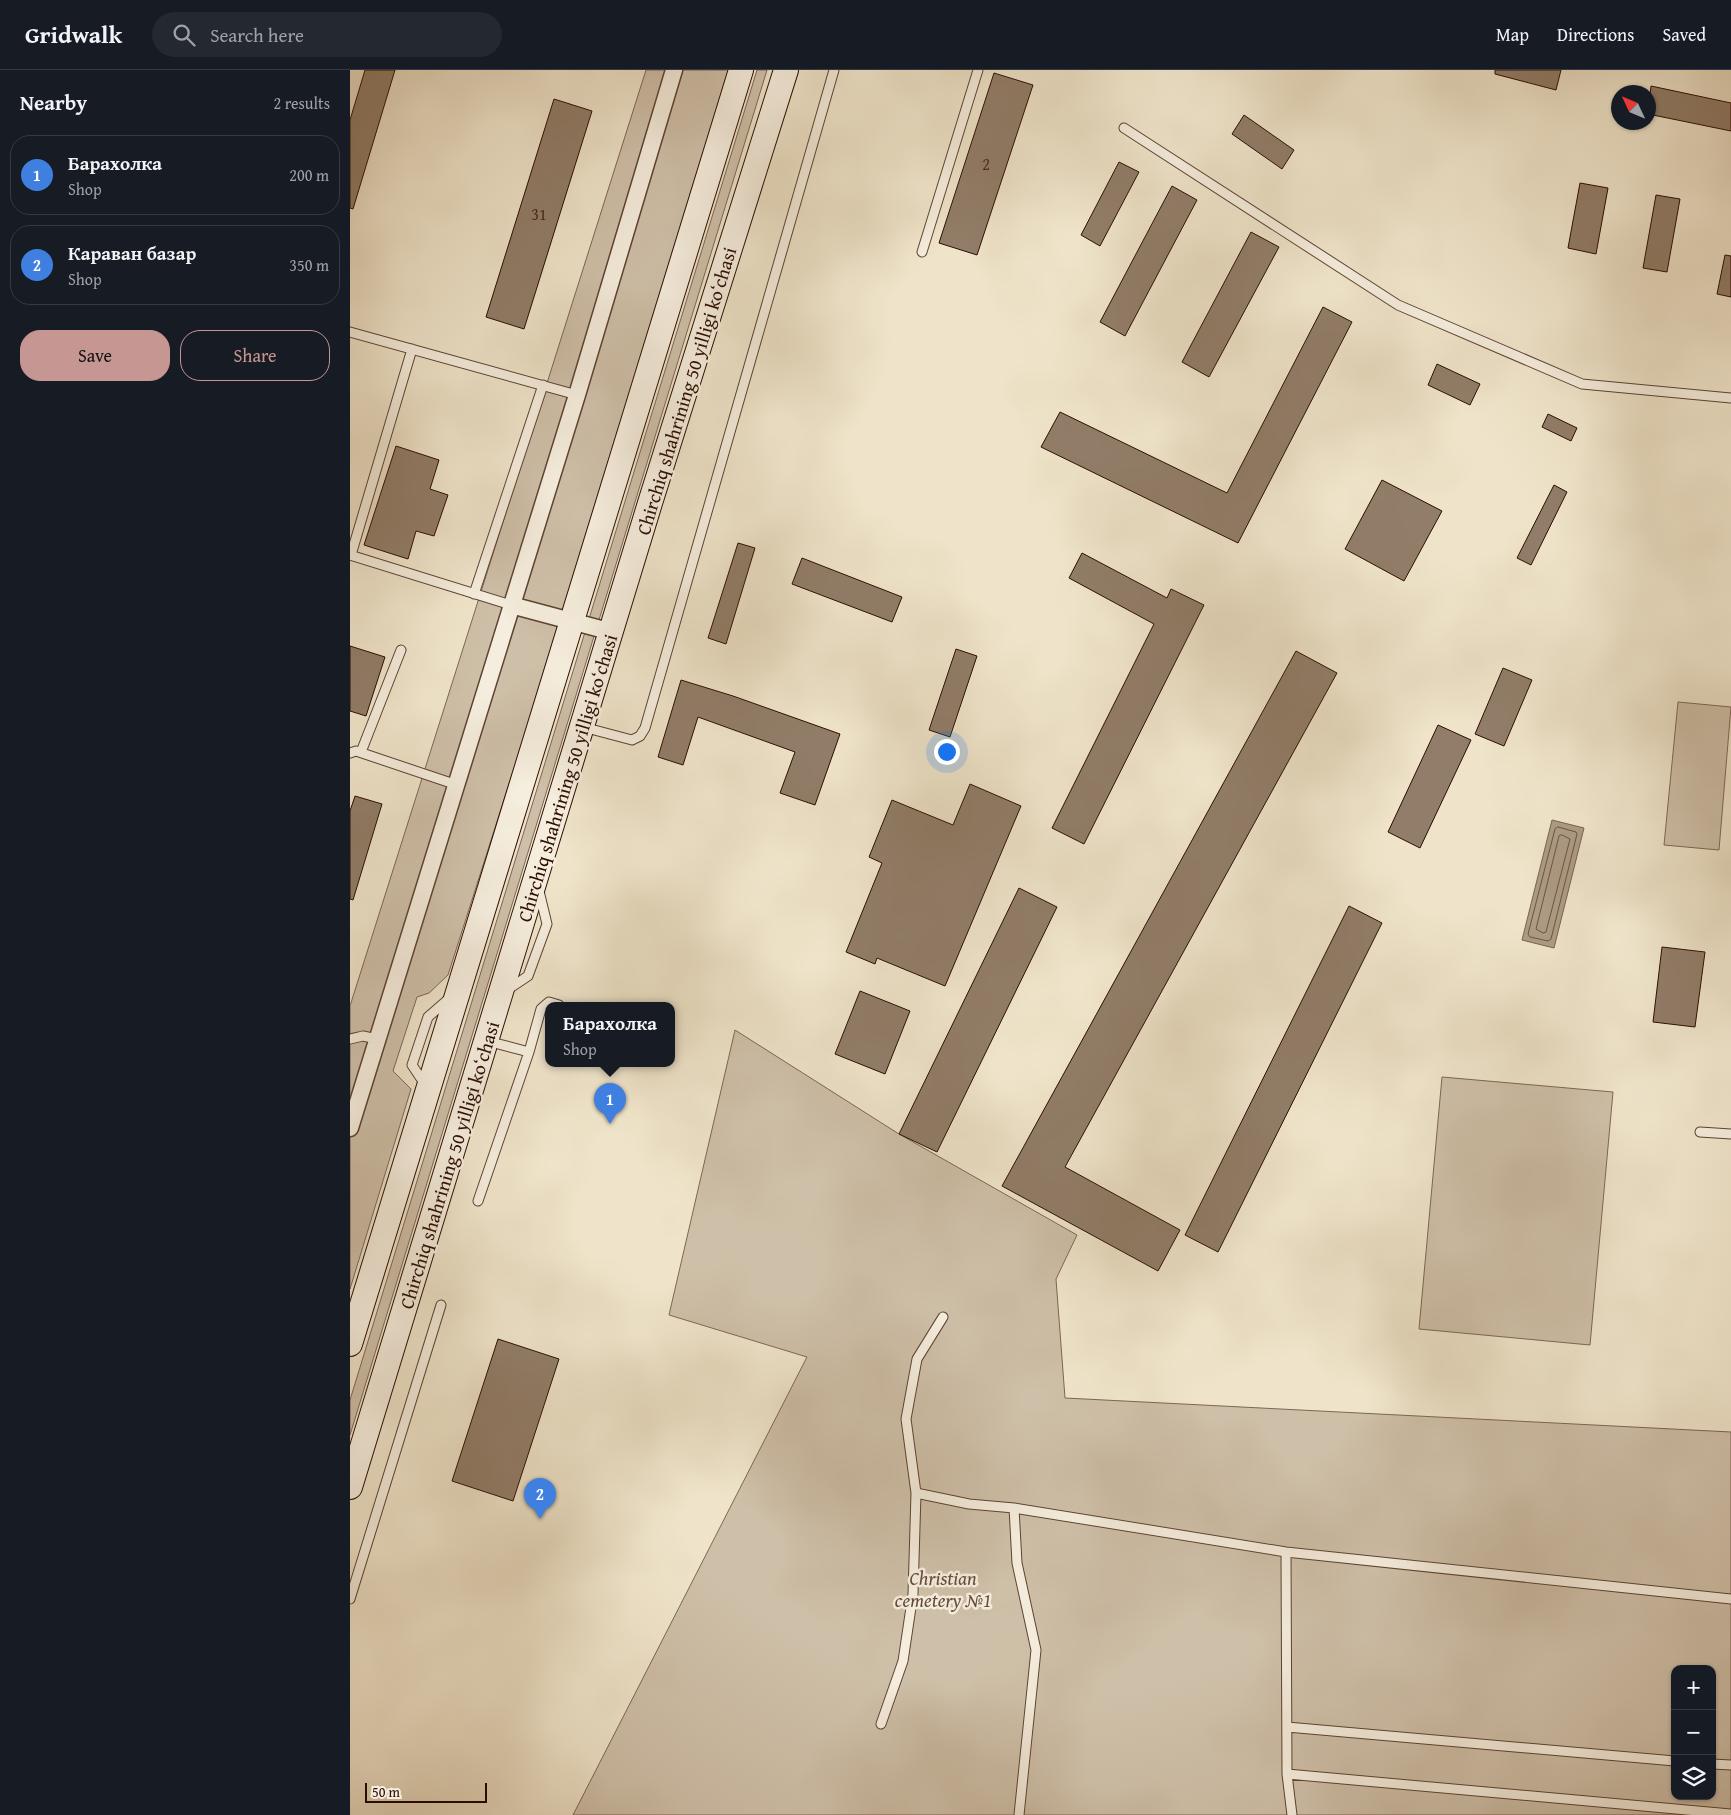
<!DOCTYPE html>
<html lang="en">
<head>
<meta charset="utf-8">
<style>
	:root { --surface:#171b24; --page:#242831; --text:#f1f3f6; --muted:#9ea1a6; --line:#363941; --accent:#c59692 }
	body { margin:0; font-family:"Gentium Book Plus",serif; background:var(--page); color:var(--text) }
	.controls { position:absolute; right:15px; bottom:15px; display:grid; overflow:hidden; border-radius:10px; box-shadow:0 1px 4px #0004 }
	.controls button { width:45px; height:45px; display:grid; place-items:center; padding:0; border:0; border-bottom:1px solid var(--line); background:var(--surface); color:var(--text); font:25px sans-serif }
	.compass { position:absolute; left:1261px; top:15px; width:45px; height:45px; border-radius:50%; background:var(--surface); box-shadow:0 1px 4px #0004; rotate:314deg }
	.scale { position:absolute; left:15px; bottom:12px; width:122px; box-sizing:border-box; padding-left:5px; border:2px solid #2c0d00; border-top:0; font-size:14px; line-height:18px; white-space:nowrap; color:#2c0d00; -webkit-text-stroke:4px #f5eddd; paint-order:stroke }
	.you { position:absolute; left:596px; top:681px; width:18px; height:18px; margin:-12px; border:4px solid #fff; border-radius:50%; background:#1a73e8; box-shadow:0 0 0 8px #1a73e833 }
	.badge { display:grid; place-items:center; width:32px; height:32px; border-radius:50%; background:var(--accent); color:#fff; font-size:16px; font-weight:700 }
	.pin { position:absolute; translate:-50% -41px; filter:drop-shadow(0 1px 2px #0008) }
	.pin::after { content:''; position:absolute; top:26px; width:18px; height:15px; background:inherit; clip-path:polygon(0 0,100% 0,50% 100%) }
	.popup { position:absolute; left:195px; top:932px; width:130px; height:65px; box-sizing:border-box; display:grid; place-content:center; border-radius:10px; background:var(--surface); filter:drop-shadow(0 1px 4px #0005); font-size:16px; white-space:nowrap; color:var(--muted) }
	.popup b { font-size:19px; color:var(--text) }
	.popup::after { content:''; position:absolute; left:50%; top:100%; margin-left:-10px; border:10px solid transparent; border-top-color:var(--surface) }
	.list { margin:0; padding:0; list-style:none }
	h2 { display:flex; justify-content:space-between; align-items:center; height:65px; margin:0; padding:0 20px; font-size:21px }
	h2 small { font-size:16px; font-weight:400; color:var(--muted) }
	.list li { display:grid; grid-template-columns:32px 1fr auto; gap:15px; align-items:center; box-sizing:border-box; height:80px; margin:0 10px 10px; padding:0 10px; border:1px solid var(--line); border-radius:20px }
	.list b { display:block; font-size:19px; white-space:nowrap }
	.list p { margin:0; font-size:16px; white-space:nowrap; color:var(--muted) }
	.list em { font-size:16px; font-style:normal; color:var(--muted) }
	.actions { display:flex; gap:10px; padding:15px 20px }
	.actions a { flex:1; padding:11px 0; border:1px solid var(--accent); border-radius:20px; text-align:center; font-size:18px; color:var(--accent) }
	.actions .main { background:var(--accent); color:#111 }
	.icon { flex:none; width:28px; height:28px; fill:none; stroke:currentColor; stroke-width:2; stroke-linecap:round; stroke-linejoin:round }
	.map { position:relative; flex:none; width:1381px; height:1745px; overflow:hidden }
	header { display:flex; align-items:center; gap:30px; box-sizing:border-box; height:70px; padding:0 25px; background:var(--surface); border-bottom:1px solid var(--line) }
	header strong { font-size:24px }
	nav { display:flex; gap:28px; margin-inline-start:auto; font-size:18px }
	.search { width:350px; height:45px; background:var(--page); display:flex; align-items:center; gap:12px; box-sizing:border-box; padding:0 18px; border-radius:28px; color:var(--muted); font-size:19px }
	main { display:flex }
	aside { flex:1; background:var(--surface) }
	.map>svg:first-child { display:block }
</style>
</head>
<body>
<header>
<strong>Gridwalk</strong>
<div class="search"><svg class="icon" aria-label="search" viewBox="0 0 24 24"><circle cx="10" cy="10" r="6"/><path d="M15 15l6 6"/></svg>Search here</div>
<nav><a>Map</a><a>Directions</a><a>Saved</a></nav>
</header>
<main>
<aside>
<h2>Nearby<small>2 results</small></h2>
<ul class="list">
<li><span class="badge" style="background:#3f7fe0">1</span><div><b>Барахолка</b><p>Shop</p></div><em>200 m</em></li>
<li><span class="badge" style="background:#3f7fe0">2</span><div><b>Караван базар</b><p>Shop</p></div><em>350 m</em></li>
</ul>
<div class="actions"><a class="main">Save</a><a>Share</a></div>
</aside>
<div class="map">
<svg width="1381" height="1745" viewBox="0 0 1381 1745">
	<rect width="100%" height="100%" fill="#efe4ca"/>
	<filter id="stains"><feTurbulence type="fractalNoise" baseFrequency=".004" numOctaves="4"/><feColorMatrix values="0 0 0 0 .2 0 0 0 0 .09 0 0 0 0 .02 0 0 0 .5 -.17"/></filter>
	<radialGradient id="worn" r=".72"><stop offset=".6" stop-color="#630" stop-opacity="0"/><stop offset="1" stop-color="#630" stop-opacity=".3"/></radialGradient>
	<!-- green -->
	<path fill="#cebfa8" stroke="#7d6654" fill-rule="evenodd" d="M296,0H387L98,905L79,923L67,927L43,1001L61,1019L0,1219V936Z
		M407,0H417L0,1365V1330Z
		M1328,632L1381,637L1369,780L1314,775Z
		M385,960L549,1064L727,1165L706,1209L715,1328L1381,1362V1745H223L457,1287L319,1245ZM1325,1599H1362V1726H1325Z
		M1092,1007L1263,1022L1240,1275L1069,1259Z"/>
	<!-- water -->
	<path fill="#ad9b85" stroke="#796250" d="M1202,750L1234,758L1204,878L1172,870Z"/>
	<g fill="none" stroke-linecap="round" stroke-linejoin="round">
		<!-- shore -->
		<path stroke="#6c5442" stroke-width="1" d="M1208,757L1226,762L1227,764L1201,869L1198,871L1180,867L1178,864L1205,759Z
			M1212,765L1220,769L1196,862L1193,863L1186,859L1209,766Z"/>
	</g>
	<!-- building -->
	<path fill="#917d69" stroke="#2c0d00" d="M15,0H45L3,139L0,138V50Z
		M1145,0H1211L1206,20L1145,4Z
		M644,3L683,15L627,185L589,173Z
		M1301,16L1381,33V61L1298,44Z
		M204,29L242,41L174,259L136,247Z
		M894,45L944,80L932,99L882,64Z
		M769,92L789,102L750,176L731,165Z
		M1230,113L1258,118L1246,184L1218,178Z
		M822,116L847,130L775,266L750,252Z
		M1306,125L1330,129L1317,202L1293,198Z
		M901,162L929,177L859,307L832,292Z
		M1375,185L1381,186V227L1367,224Z
		M973,237L1002,252L888,473L691,377L710,342L877,423Z
		M1087,294L1130,314L1120,335L1078,315Z
		M1198,344L1227,358L1221,371L1192,357Z
		M46,376L89,390L80,419L98,425L84,466L66,461L58,489L14,475Z
		M1032,410L1092,441L1054,511L995,479Z
		M1204,415L1217,422L1181,495L1167,488Z
		M388,473L405,478L376,574L358,568Z
		M732,483L817,528L821,519L854,535L734,774L702,758L804,554L719,508Z
		M452,488L552,527L542,552L442,514Z
		M0,576L35,587L16,646L0,641Z
		M606,579L627,586L600,667L579,660Z
		M946,581L987,603L715,1097L830,1160L808,1201L652,1116Z
		M1153,598L1182,610L1154,676L1125,664Z
		M331,610L383,626L490,664L465,735L430,723L445,682L348,647L333,695L308,687Z
		M1088,655L1121,670L1070,778L1038,762Z
		M620,714L671,736L595,916L527,888L525,894L496,882L532,793L519,787L542,730L603,755Z
		M5,726L32,734L3,830L0,829V741Z
		M669,818L707,837L587,1082L549,1064Z
		M999,836L1032,853L868,1182L835,1165Z
		M1312,877L1355,882L1345,957L1303,952Z
		M510,921L560,941L535,1004L485,984Z
		M148,1269L209,1289L163,1431L102,1411Z"/>
	<g fill="none" stroke-linecap="round" stroke-linejoin="round">
		<defs>
			<path id="service" d="M774,58L1048,235L1232,314L1381,328
				M572,182L628,0
				M0,262L227,325
				M0,485L161,535
				M1,485L62,279
				M124,524L193,315
				M233,657L282,670L290,666L295,658L484,0
				M11,682L51,580
				M0,683L6,681L107,715
				M157,920L178,906L197,854L189,821
				M0,969L13,966L27,969
				M179,982L191,939L199,932L209,935
				M76,1016L62,995L78,947L101,927
				M1350,1062L1381,1064
				M128,1131L179,982L137,971
				M593,1247L567,1289L556,1349L566,1423L619,1434L664,1438L936,1482L1381,1529
				M664,1438L667,1493L686,1580L669,1745
				M936,1482L937,1704L942,1745
				M0,1529L91,1235
				M531,1654L553,1591L563,1524L566,1423
				M937,1657L1325,1691
				M1362,1694L1381,1695
				M937,1704L1381,1744"/>
			<path id="minor" d="M161,535L262,562
				M0,1058L227,325L324,0"/>
			<path id="secondary" d="M0,1274L391,0
				M0,1417L300,433L436,0"/>
		</defs>
		<!-- service casing -->
		<use href="#service" stroke="#5d4332" stroke-width="11"/>
		<!-- minor casing -->
		<use href="#minor" stroke="#5d4332" stroke-width="19"/>
		<!-- secondary casing -->
		<use href="#secondary" stroke="#2c0d00" stroke-width="26"/>
		<!-- service -->
		<use href="#service" stroke="#f5eddd" stroke-width="9"/>
		<!-- minor -->
		<use href="#minor" stroke="#f5eddd" stroke-width="16"/>
		<!-- secondary -->
		<use href="#secondary" stroke="#f5eddd" stroke-width="24"/>
	</g>
	<g text-anchor="middle" stroke-width="5" stroke-linejoin="round" paint-order="stroke">
		<!-- number labels -->
		<g font-size="16" fill="#45291a">
			<text x="636" y="100">2</text>
			<text x="189" y="150">31</text>
		</g>
		<!-- street labels -->
		<g font-size="19" fill="#2c0d00" stroke="#f5eddd">
			<text transform="translate(336 321) rotate(-73)" y="7">Chirchiq shahrining 50 yilligi koʻchasi</text>
			<text transform="translate(217 708) rotate(-73)" y="7">Chirchiq shahrining 50 yilligi koʻchasi</text>
			<text transform="translate(99 1095) rotate(-73)" y="7">Chirchiq shahrining 50 yilligi koʻchasi</text>
		</g>
		<!-- park labels -->
		<g font-size="19" font-style="italic" fill="#654b3b" stroke="#f5eddd">
			<text x="593" y="1515">Christian<tspan x="593" dy="22">cemetery №1</tspan></text>
		</g>
	</g>
	<rect width="100%" height="100%" filter="url(#stains)"/>
	<rect width="100%" height="100%" fill="url(#worn)"/>
</svg>
<div class="controls">
<button>+</button>
<button>−</button>
<button><svg class="icon" aria-label="layers" viewBox="0 0 24 24"><path d="M12 4l9 5-9 5-9-5zM3 14l9 5 9-5"/></svg></button>
</div>
<svg class="compass" viewBox="-18 -18 36 36"><path d="M0-13l5 13h-10z" fill="#e53935"/><path d="M0 13l5-13h-10z" fill="#9ea1a6"/></svg>
<div class="scale">50 m</div>
<div class="you"></div>
<div class="pin badge" style="left:260px;top:1054px;background:#3f7fe0">1</div>
<div class="popup"><b>Барахолка</b>Shop</div>
<div class="pin badge" style="left:190px;top:1449px;background:#3f7fe0">2</div>
</div>
</main>
</body>
</html>
